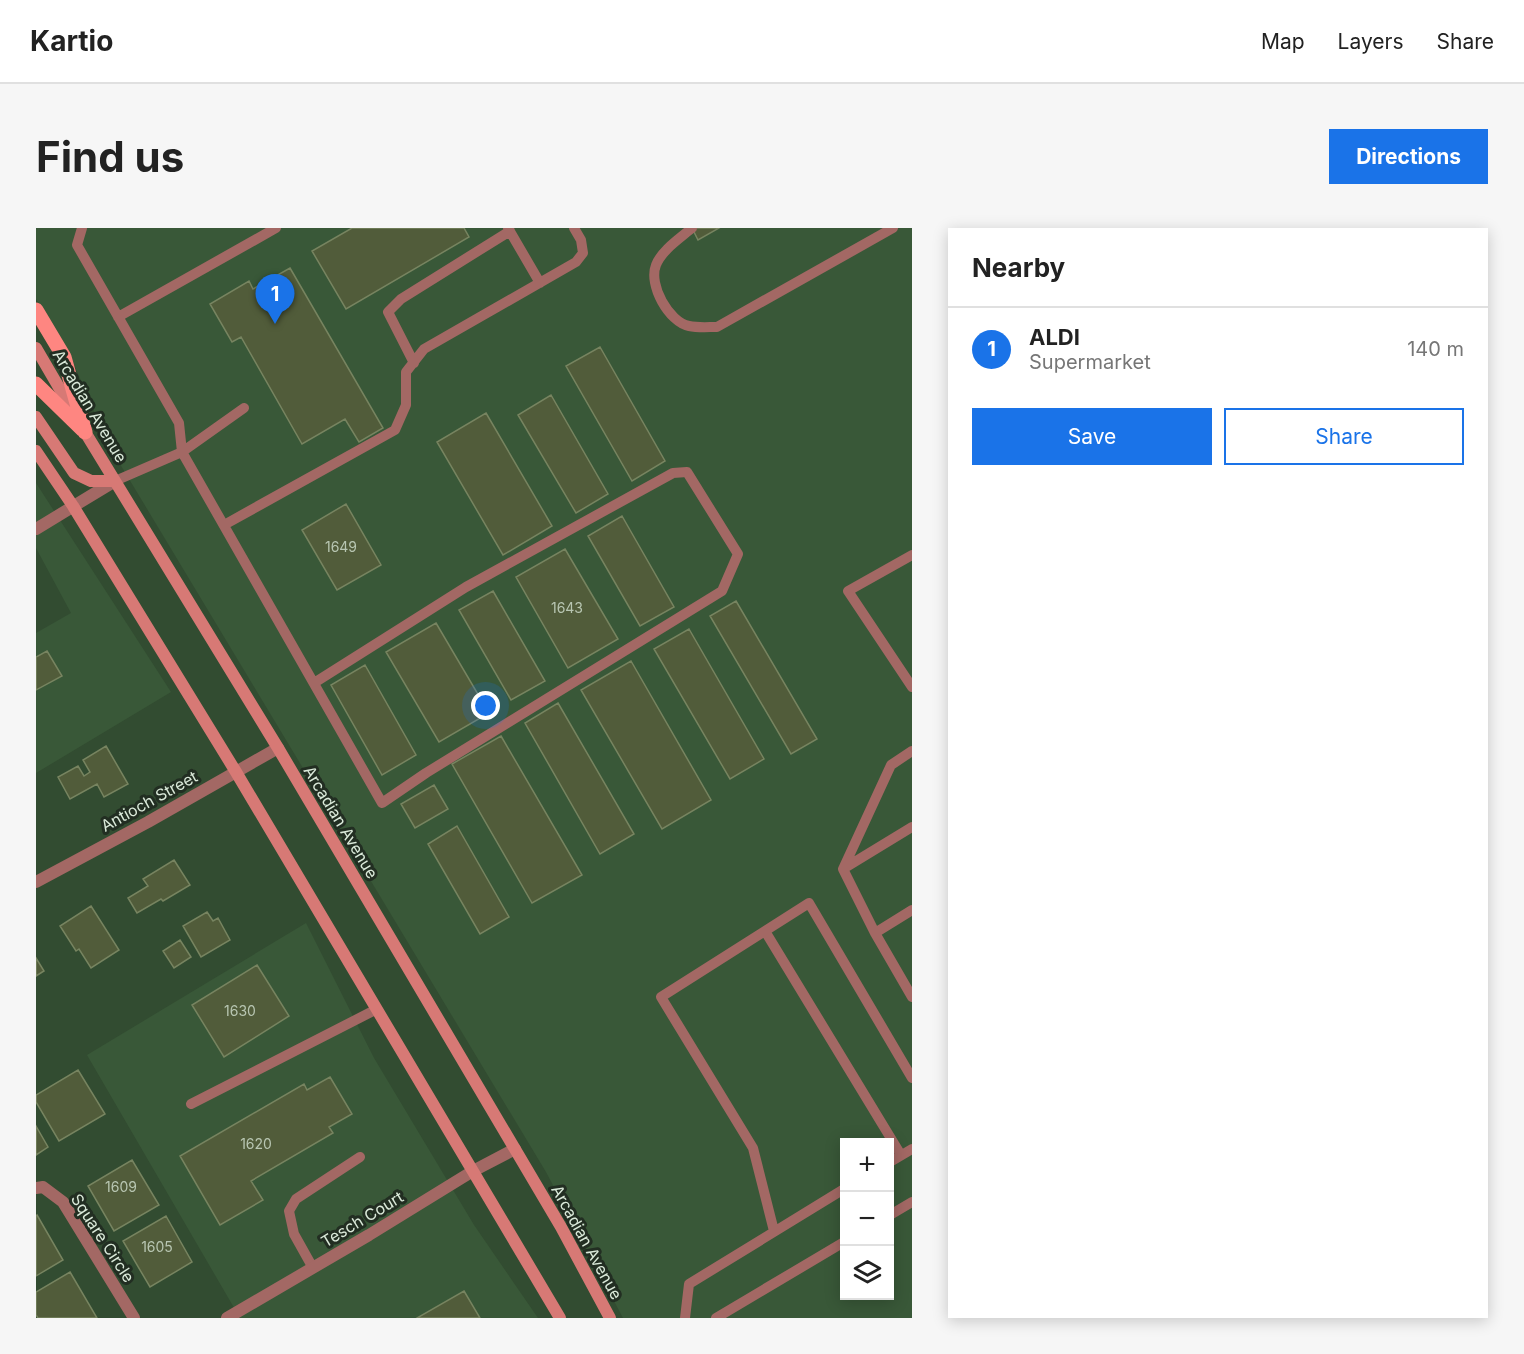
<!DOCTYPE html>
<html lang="en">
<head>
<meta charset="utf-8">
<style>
	:root { --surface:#fff; --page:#f6f6f6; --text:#222; --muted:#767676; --line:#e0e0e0; --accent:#1a73e8 }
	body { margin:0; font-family:Inter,sans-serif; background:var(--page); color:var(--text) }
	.controls { position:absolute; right:18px; bottom:18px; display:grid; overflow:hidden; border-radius:0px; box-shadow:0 3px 15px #0003 }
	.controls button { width:54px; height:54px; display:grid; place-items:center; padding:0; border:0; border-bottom:2px solid var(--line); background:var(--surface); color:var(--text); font:30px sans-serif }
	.you { position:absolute; left:450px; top:478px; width:21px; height:21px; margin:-15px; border:4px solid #fff; border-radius:50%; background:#1a73e8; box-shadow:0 0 0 9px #1a73e833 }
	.badge { display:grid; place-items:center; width:39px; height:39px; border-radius:50%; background:var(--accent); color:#fff; font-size:20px; font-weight:700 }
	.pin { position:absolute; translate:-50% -50px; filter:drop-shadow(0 2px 3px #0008) }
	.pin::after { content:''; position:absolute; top:32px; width:21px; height:18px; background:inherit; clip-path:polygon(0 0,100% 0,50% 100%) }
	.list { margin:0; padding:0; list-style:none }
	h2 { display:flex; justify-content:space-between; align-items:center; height:78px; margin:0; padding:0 24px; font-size:26px }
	h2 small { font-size:20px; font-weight:400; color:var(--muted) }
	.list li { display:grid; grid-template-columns:39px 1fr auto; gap:18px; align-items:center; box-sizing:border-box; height:84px; padding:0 24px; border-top:2px solid var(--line) }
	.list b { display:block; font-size:22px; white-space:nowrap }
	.list p { margin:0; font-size:20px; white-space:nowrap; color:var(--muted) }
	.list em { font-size:20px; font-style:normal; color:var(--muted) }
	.actions { display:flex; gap:12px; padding:18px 24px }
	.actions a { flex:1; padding:14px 0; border:2px solid var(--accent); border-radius:0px; text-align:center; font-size:21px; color:var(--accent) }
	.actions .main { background:var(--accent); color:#fff }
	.icon { flex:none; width:33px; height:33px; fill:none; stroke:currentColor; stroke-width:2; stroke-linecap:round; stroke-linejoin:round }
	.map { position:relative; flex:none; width:876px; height:1090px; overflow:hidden; border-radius:0px }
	header { display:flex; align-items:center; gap:36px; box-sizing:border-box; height:84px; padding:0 30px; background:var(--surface); border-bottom:2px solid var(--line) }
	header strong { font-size:28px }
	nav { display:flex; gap:33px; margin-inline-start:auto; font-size:21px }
	.intro { display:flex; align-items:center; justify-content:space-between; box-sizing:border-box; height:144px; padding:0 36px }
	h1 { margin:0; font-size:42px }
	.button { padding:15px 27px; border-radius:0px; background:var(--accent); color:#fff; font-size:21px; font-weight:700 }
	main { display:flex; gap:36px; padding:0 36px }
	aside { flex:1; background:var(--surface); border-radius:0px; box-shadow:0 3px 15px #0003 }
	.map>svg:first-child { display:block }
</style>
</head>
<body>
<header>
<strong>Kartio</strong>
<nav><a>Map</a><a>Layers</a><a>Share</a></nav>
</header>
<div class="intro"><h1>Find us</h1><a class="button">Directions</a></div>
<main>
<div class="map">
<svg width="876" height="1090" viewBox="0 0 876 1090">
	<rect width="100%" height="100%" fill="#324c31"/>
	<!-- built -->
	<path fill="#395838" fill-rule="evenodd" d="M0,0H876V1090H587L510,944L72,216L34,127L0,71ZM808,914H854V1068H808Z
		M0,255L135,464L0,545V405L35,385L0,320Z
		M270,695L338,830L438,997L502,1090H204L51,827Z"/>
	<!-- building -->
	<path fill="#515c3a" stroke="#778460" stroke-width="1.5" d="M316,0H428L433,9L310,81L276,23Z
		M656,0H683L662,12Z
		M254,40L347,200L323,214L309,191L266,216L205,109L196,114L174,76L213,53L217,61Z
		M564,119L629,233L596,253L530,138Z
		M515,167L572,266L540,285L482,187Z
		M450,185L516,298L467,327L401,214Z
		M310,276L345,337L301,362L266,302Z
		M586,288L638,379L604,398L552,308Z
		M529,321L582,411L532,440L480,349Z
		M457,363L509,453L475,472L423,382Z
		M700,373L781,511L755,526L674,388Z
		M400,395L453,485L403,514L350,424Z
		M653,401L728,531L694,551L618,421Z
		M11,423L26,448L0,462V429Z
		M595,433L675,572L626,601L545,462Z
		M329,437L380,527L346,547L295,457Z
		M522,475L598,606L564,626L489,495Z
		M465,508L546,647L496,675L416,536Z
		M70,518L92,556L68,569L61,556L34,571L22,549L42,538L48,548L54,544L47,532Z
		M398,557L412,581L379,600L365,576Z
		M421,598L473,689L444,706L392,616Z
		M138,632L154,657L127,673L125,671L101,685L92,670L112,658L107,651Z
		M55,678L83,722L55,740L43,721L40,723L24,698Z
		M171,684L177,693L182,690L194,712L165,729L147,698Z
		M144,712L155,729L138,740L127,723Z
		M0,730L8,743L0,748Z
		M221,737L253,788L188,829L156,777Z
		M42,842L69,886L23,913L0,874V867Z
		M294,849L316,886L293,899L297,905L215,953L227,972L184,997L144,928L268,856L271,862Z
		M0,898L12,919L0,927Z
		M96,932L123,977L78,1003L52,958Z
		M1,987L27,1032L0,1048V988Z
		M130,988L156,1034L114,1059L87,1013Z
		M34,1044L61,1090H2L0,1087V1064Z
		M428,1063L444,1090H381Z"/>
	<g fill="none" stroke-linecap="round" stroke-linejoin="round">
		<!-- lane -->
		<path stroke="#a36864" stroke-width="10" d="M46,0L41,17L143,195L146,224L346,575L390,545L686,363L702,326L651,244L637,245L430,359L278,455
			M472,0L504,55
			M656,0C643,11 626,22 620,37C612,57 633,94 653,98C662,100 672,99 681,99L857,0
			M82,89L240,0
			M378,135L352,84L365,71L474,3
			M79,253L146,224L208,180
			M188,297L359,202L370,177V144L388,121L540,34L547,25L545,12L538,0
			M876,327L812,363L876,459
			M876,523L855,537L807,641L839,705L876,769
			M807,641L876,599
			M729,703L865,927
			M839,705L876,682
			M155,876L341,781
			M854,934L876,921
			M854,987L876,974
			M738,1003L717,920L625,769L773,675L876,850
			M277,1040L258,1006L253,983L260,971L324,929
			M649,1090L653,1056L808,961
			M680,1090L808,1014"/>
		<!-- street -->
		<path stroke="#a36864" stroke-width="12" d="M0,301L79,253
			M0,654L112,594L242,520
			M0,960L7,959L27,974L98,1090
			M191,1090L333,1007L437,943L479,921"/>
		<!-- secondary -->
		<path stroke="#d77975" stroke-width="12" d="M0,120L49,204L242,520L525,999L574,1090
			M0,189L38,245L55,253H79
			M0,223L37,278L200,544L524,1090"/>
		<!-- primary -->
		<path stroke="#fe8681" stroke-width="15" d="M0,82L28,129L49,204
			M0,156L47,202"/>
	</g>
	<g text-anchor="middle" stroke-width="6" stroke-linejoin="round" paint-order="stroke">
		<!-- number labels -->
		<g font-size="14" fill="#b8c6b2">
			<text x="305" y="324">1649</text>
			<text x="531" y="385">1643</text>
			<text x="204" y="788">1630</text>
			<text x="220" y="921">1620</text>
			<text x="85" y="964">1609</text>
			<text x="121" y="1024">1605</text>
		</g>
		<!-- street labels -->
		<g font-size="16" fill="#dbeada" stroke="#222e22">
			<text transform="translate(54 178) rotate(59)" y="6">Arcadian Avenue</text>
			<text transform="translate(113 573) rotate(-29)" y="6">Antioch Street</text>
			<text transform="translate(305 594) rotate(59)" y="6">Arcadian Avenue</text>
			<text transform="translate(326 991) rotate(-31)" y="6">Tesch Court</text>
			<text transform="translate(67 1010) rotate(57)" y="6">Square Circle</text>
			<text transform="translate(551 1014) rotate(61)" y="6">Arcadian Avenue</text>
		</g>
	</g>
</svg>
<div class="controls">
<button>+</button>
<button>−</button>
<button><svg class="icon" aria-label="layers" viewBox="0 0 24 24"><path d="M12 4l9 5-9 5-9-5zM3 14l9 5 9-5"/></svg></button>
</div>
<div class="you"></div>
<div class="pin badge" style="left:239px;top:96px">1</div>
</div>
<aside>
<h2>Nearby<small></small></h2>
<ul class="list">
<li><span class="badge">1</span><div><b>ALDI</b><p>Supermarket</p></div><em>140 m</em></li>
</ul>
<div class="actions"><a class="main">Save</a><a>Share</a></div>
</aside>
</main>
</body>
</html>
